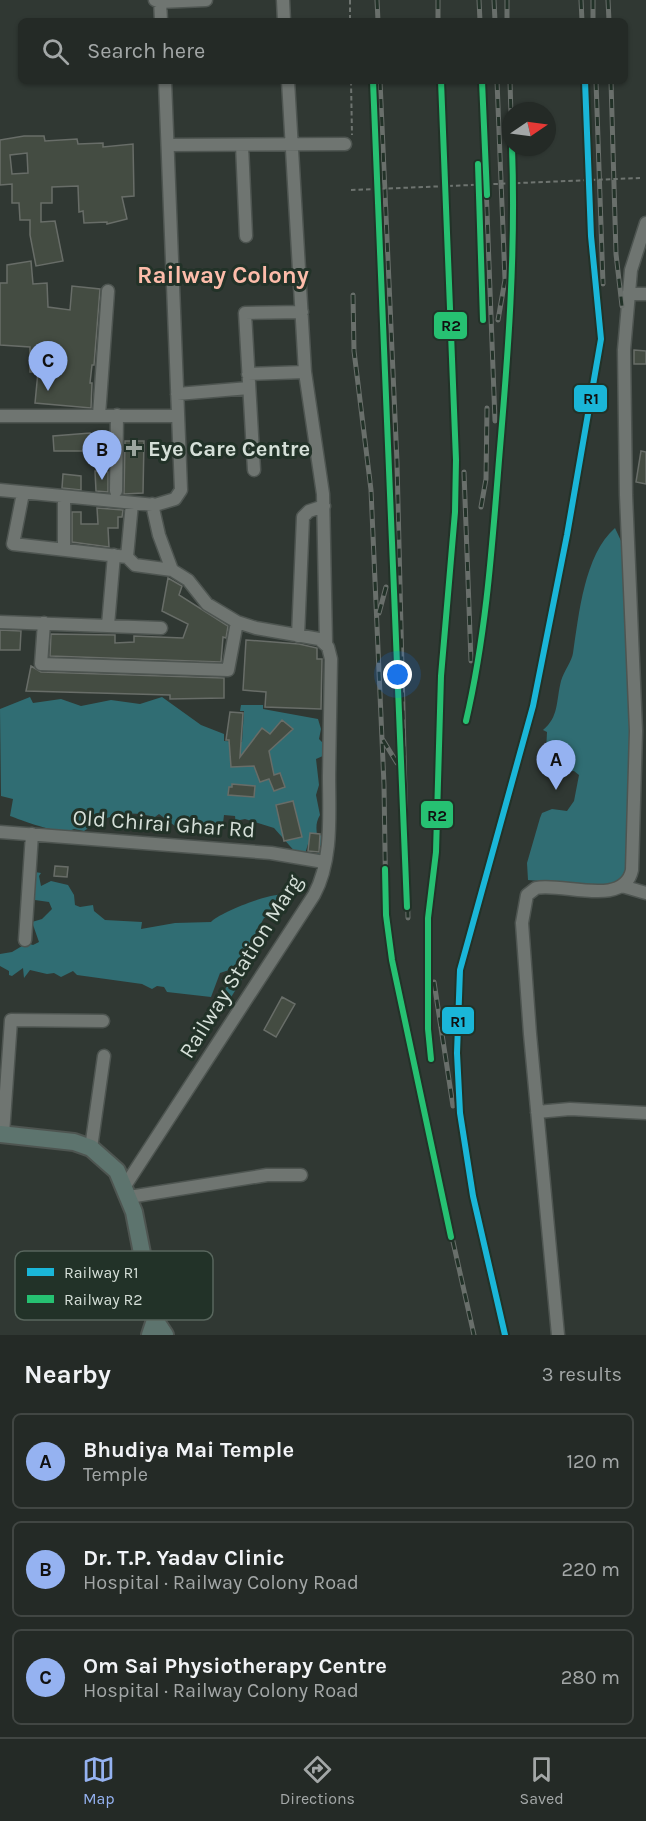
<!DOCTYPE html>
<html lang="en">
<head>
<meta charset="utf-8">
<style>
	:root { --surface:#242a26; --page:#303632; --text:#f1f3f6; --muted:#a3a7a7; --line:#414643; --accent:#95b2f1 }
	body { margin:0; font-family:Karla,sans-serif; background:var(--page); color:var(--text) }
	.compass { position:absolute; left:502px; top:102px; width:54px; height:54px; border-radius:50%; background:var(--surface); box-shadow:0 2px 4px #0004; rotate:77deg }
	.you { position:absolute; left:398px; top:675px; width:21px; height:21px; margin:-15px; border:4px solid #fff; border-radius:50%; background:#1a73e8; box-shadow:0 0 0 9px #1a73e833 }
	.badge { display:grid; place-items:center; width:39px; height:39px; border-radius:50%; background:var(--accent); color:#111; font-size:20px; font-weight:700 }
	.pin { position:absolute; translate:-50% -50px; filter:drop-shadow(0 2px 3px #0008) }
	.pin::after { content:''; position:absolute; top:32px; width:21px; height:18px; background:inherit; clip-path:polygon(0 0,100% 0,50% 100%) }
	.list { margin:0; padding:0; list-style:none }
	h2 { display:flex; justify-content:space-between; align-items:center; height:78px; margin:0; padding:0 24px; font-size:26px }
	h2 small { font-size:20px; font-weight:400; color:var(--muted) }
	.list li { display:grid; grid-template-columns:39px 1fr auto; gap:18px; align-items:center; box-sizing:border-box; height:96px; margin:0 12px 12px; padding:0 12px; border:2px solid var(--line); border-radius:9px }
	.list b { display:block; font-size:22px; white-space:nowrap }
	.list p { margin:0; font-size:20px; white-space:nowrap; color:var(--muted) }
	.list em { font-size:20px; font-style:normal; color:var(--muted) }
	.icon { flex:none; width:33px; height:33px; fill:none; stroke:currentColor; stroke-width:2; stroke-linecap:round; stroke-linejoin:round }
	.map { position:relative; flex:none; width:646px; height:1335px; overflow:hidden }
	.search { position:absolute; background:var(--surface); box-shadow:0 2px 4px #0004; left:18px; right:18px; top:18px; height:66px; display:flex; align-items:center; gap:15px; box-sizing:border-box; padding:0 21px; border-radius:9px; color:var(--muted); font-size:22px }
	.sheet { height:402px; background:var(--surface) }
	nav { display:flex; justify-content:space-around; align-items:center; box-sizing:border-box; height:84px; border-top:2px solid var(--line); background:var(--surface); font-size:16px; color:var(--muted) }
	nav a { display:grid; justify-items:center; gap:3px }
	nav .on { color:var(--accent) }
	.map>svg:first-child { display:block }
</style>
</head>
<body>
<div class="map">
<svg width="646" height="1335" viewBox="0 0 646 1335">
	<rect width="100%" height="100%" fill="#303833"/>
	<!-- water -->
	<path fill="#306d73" d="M615,528L622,543L628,628L626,635L631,710L629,873L612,887L528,880L527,863L540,818L542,813L552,809L567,811L574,801L579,775L574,771L555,772L543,765L541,758L546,752L547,732L543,730C559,717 556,701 561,681C564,671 572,661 573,653C579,615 584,555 615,528Z
		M30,697L33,703L61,699L81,706L111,700L140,704L162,697L201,725L224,734V741L242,742L244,711H240L241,705H263V709L318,719L321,729L319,739L325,745V755L316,759L319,785L316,795L320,815C316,822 316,827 317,835L326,836L324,857L312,854L322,853V846L308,844L305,854H297L274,828L245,819L240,820L236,826L235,816L224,815L223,823L201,824L179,829L159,814L155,817C128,810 109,813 84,831L74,829C61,836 24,821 10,816L13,799L1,796L0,709Z
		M35,872L41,873L39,876L41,886L51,881L68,885L74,895L75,905L80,907L93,905L94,911L105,920L142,922L141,929L175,923L211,922C219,913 272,891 287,895L275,914L264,918L236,969L244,976L230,999L221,996L234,975L229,970L220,973L211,997L167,992L164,987L157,986L152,989L142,984L77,975L73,971L61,977L54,973L47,974L30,970L24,978L23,968L12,976L9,975V971L0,966V954L12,952L27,943L33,945L39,942L32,922L42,919L52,909L49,902L35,900Z"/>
	<!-- building -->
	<path fill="#444c42" stroke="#686d68" stroke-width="1.5" fill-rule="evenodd" d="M24,136H44L45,141L77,139L78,144L103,143V147L133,144L134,196L122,197L127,219L107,224V222L84,223L83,211L79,212L78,186L52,187V203H41V222L55,221L63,261L36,266L30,235V220H20L19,203H12V184L0,185V140ZM27,153L28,173L12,174L10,155Z
		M31,261L33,284L47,283L48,307L70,310L72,286L100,289L94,365H92L90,383H92L91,408L35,403L38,372H30V347L0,345V283H7V265Z
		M634,350L646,351V364H634Z
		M90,433L91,451H54L53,436Z
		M125,441H144L143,493L124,494Z
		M641,451L646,452V484L636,482Z
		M95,471L108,472V492L96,491Z
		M63,474L81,476V490L62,488Z
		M97,508L123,510L122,517H118V528H108L109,547L72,542V512H81V524H98Z
		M168,578L182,586L179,595L228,626L226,638L223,637L221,662L50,656L51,634L115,635V643L134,642V636L183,638L188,624L162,611Z
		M0,630L21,631L20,650H0Z
		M246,640L299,644L317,648V659H322L321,709L265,707L266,692L243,690Z
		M31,666L41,672L224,678V698L170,699V695L26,691Z
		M230,712L243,713L240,757L262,728L270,734L282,720L293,729L269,751L274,775L280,773L285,787L274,791L269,779L260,782L254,766L231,767L229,740H226Z
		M232,784L255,786L254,797L228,795L229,787H232Z
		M293,801L302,837L284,841L276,805Z
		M310,833L320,834L319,852L308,851Z
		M55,866L68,867L67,877L54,876Z
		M282,997L295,1004L276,1037L264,1030Z"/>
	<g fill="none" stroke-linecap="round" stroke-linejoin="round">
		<defs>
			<path id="minor" d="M155,0L160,2L206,0
				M160,0L161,21
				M283,0L284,21
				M288,81L305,372L323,494L326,643
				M168,145L345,144
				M242,145L246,236
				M628,294H646
				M248,374L305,372
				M177,394L249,388
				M99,415L108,291
				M0,416H177
				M254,470L245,313L302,312
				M0,490L155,505L175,499L181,490L165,81
				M116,491L117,415
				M23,493L13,544L127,557L135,565L172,570
				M64,549V498
				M127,557L132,503
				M0,622L161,628
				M44,623L41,664L228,670L237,622
				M108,625L114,555
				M298,636L303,517L309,511L324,506
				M0,832L271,853L324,862
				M622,886L646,893
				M25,940L32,834
				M537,1112L570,1109L646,1113
				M3,1134L11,1020L103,1021
				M91,1148L104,1056
				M125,1186L314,895C333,860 329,814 329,776C330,737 330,698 331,659L328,647L319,639L256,628L237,622L207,604L188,580L172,570L159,535L152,504
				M129,1197L267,1175H301
				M558,1335L530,1034L522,923L527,895L536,888C562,882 624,908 632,870L636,731L626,495L624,350L631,270L646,223"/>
			<path id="highway" d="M0,1134L74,1142L91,1148L117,1171L134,1212L155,1320L150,1335
				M155,1320L165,1335"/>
		</defs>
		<!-- minor casing -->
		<use href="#minor" stroke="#4e5551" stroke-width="15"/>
		<!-- highway casing -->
		<use href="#highway" stroke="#4e5551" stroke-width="20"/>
		<!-- path -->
		<path stroke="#6e7470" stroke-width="2" stroke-dasharray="4.5 3" stroke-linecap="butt" d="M350,0V21
			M351,81L352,135"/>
		<!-- minor -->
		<use href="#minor" stroke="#6f7571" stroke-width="12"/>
		<!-- highway -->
		<use href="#highway" stroke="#5d746e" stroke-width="16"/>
		<defs>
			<path id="rail" d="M377,0L378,21
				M438,0V21
				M479,0L480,21
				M494,0L495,21
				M507,0V21
				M581,0L582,21
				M593,0V21
				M608,0L609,21
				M380,81L397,462L408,918
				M482,81L495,421
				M497,81L505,280L498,320
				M510,81L511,116
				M596,81L603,284
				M611,81L616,254L622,306
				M353,295L354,351L371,490L384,785L386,915L392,960L418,1086L474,1335
				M464,472L471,661
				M481,507L486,479L487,408
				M379,613L386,587
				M466,721C486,635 492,548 499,460C508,355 516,252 512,147
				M383,740L397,763
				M434,982L453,1106
				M428,1029V918L436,852L441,676L455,512L456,460L441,81
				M505,1335L473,1196L460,1113L457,1053L460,970L533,706L567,535L601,339L591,236L585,81"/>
		</defs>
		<!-- rail casing -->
		<use href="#rail" stroke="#696f6b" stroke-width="5"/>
		<!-- rail -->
		<use href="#rail" stroke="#223228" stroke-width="3" stroke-dasharray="9" stroke-linecap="butt"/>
		<!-- path-bridge -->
		<path stroke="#6e7470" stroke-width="2" stroke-dasharray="4.5 3" stroke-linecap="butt" d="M351,190L640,178"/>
		<defs>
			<path id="rail-1" d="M505,1335L473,1196L460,1113L457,1053L460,970L533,706L567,535L601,339L591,236L585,81"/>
			<path id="rail-2" d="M373,81L407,907
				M482,81L487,195
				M478,164L483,320
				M466,721C486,635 492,548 499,460C508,355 516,252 512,147
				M385,869L386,915L392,960L451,1237
				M431,1059L428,1029V918L436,852L441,676L455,512L456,460L441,81"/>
		</defs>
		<!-- rail-1 casing -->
		<use href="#rail-1" stroke="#223228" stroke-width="10"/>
		<!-- rail-2 casing -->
		<use href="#rail-2" stroke="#223228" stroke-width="10"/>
		<!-- rail-1 -->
		<use href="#rail-1" stroke="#1ab6d8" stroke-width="6"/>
		<!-- rail-2 -->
		<use href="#rail-2" stroke="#26c172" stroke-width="6"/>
	</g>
	<!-- markers -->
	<path fill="#9ba59e" stroke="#223228" stroke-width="2" d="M131 439h6v6h6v6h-6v6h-6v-6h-6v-6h6z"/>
	<g text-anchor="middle" stroke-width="6" stroke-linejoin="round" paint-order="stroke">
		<!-- poi labels -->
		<g font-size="22" font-weight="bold" fill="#d5dfd8" stroke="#223228" text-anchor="start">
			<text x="148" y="456">Eye Care Centre</text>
		</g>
		<!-- street labels -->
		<g font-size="22" fill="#d5dfd8" stroke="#223228">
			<text transform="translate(164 823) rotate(4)" y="8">Old Chirai Ghar Rd</text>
			<text transform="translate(240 966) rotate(-58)" y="8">Railway Station Marg</text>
		</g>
		<!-- neighbourhood labels -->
		<g font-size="24" font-weight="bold" fill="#fdbcaa" stroke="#223228">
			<text x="223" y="283">Railway Colony</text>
		</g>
	</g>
	<!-- legend -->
	<rect x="15" y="1251" width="198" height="69" rx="9" fill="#223228" stroke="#58665d" stroke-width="1.5"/>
	<rect x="27" y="1268" width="27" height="8" fill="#1ab6d8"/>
	<rect x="27" y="1295" width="27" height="8" fill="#26c172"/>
	<g font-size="16" fill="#d5dfd8">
		<text x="64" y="1278">Railway R1</text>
		<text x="64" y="1305">Railway R2</text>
	</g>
	<g stroke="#223228" stroke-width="2">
		<rect x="433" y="311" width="35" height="29" rx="6" fill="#26c172"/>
		<rect x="573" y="384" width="35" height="29" rx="6" fill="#1ab6d8"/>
		<rect x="420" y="800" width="34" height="29" rx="6" fill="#26c172"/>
		<rect x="441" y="1006" width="34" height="29" rx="6" fill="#1ab6d8"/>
	</g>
	<g font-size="16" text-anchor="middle" font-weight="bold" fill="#111">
		<text x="451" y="331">R2</text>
		<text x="591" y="404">R1</text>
		<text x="437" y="821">R2</text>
		<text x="458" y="1027">R1</text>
	</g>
</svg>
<svg class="compass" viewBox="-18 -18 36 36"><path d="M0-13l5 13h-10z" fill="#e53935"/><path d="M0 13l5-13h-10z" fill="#a3a7a7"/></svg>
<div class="you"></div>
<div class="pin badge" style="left:556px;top:790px">A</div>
<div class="pin badge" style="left:102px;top:480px">B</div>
<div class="pin badge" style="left:48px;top:391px">C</div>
<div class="search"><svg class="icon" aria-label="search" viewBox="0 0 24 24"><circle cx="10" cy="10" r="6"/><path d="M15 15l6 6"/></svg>Search here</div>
</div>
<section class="sheet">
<h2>Nearby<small>3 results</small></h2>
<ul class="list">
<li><span class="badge">A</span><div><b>Bhudiya Mai Temple</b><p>Temple</p></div><em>120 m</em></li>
<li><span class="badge">B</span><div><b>Dr. T.P. Yadav Clinic</b><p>Hospital · Railway Colony Road</p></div><em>220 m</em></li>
<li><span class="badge">C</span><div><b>Om Sai Physiotherapy Centre</b><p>Hospital · Railway Colony Road</p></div><em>280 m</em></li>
</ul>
</section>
<nav>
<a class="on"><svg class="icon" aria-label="map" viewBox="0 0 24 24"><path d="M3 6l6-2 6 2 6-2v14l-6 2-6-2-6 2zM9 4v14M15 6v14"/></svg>Map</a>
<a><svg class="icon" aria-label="directions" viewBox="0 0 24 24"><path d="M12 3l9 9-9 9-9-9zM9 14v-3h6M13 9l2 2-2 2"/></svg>Directions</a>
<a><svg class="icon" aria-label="saved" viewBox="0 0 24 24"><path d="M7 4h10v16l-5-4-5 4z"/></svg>Saved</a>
</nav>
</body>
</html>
